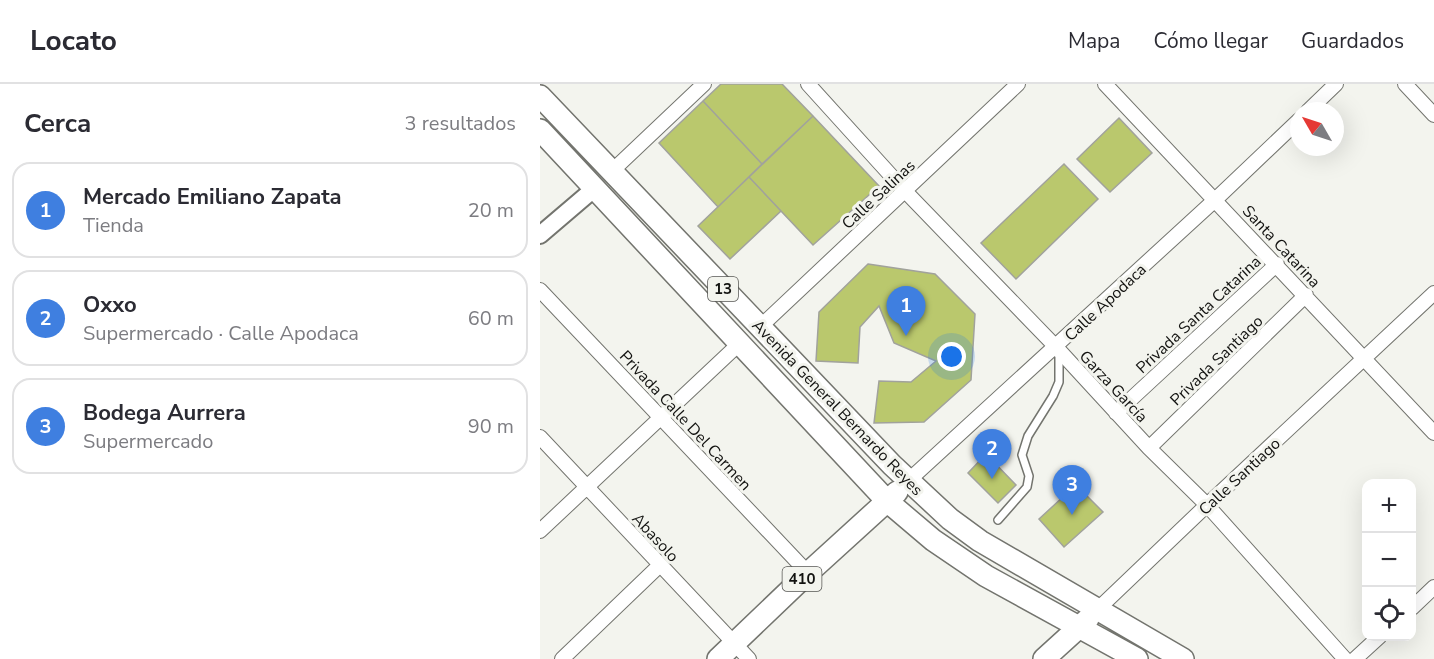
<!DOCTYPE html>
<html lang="es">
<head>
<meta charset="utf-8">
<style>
	:root { --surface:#fff; --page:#f7f7f7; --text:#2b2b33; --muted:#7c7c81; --line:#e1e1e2; --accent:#b24fb6 }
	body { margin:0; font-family:"Nunito Sans",sans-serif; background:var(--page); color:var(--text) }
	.controls { position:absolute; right:18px; bottom:18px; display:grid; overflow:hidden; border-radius:12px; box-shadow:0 6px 24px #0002 }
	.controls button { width:54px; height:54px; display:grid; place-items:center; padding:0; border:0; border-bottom:2px solid var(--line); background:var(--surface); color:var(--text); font:30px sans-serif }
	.compass { position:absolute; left:750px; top:18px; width:54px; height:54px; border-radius:50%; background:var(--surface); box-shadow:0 6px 24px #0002; rotate:309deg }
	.you { position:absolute; left:412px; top:273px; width:21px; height:21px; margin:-15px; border:4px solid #fff; border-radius:50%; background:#1a73e8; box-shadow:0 0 0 9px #1a73e833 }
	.badge { display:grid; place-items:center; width:39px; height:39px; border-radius:50%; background:var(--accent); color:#fff; font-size:20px; font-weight:700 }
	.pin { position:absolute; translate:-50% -50px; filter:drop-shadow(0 2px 3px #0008) }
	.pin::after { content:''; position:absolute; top:32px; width:21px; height:18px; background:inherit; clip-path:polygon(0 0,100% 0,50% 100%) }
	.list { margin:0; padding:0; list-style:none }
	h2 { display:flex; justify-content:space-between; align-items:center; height:78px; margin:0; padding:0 24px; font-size:26px }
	h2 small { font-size:20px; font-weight:400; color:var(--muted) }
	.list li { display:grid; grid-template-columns:39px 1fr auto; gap:18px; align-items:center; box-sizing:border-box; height:96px; margin:0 12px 12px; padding:0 12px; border:2px solid var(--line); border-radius:18px }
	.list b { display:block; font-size:22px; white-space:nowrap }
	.list p { margin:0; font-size:20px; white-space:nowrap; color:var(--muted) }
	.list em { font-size:20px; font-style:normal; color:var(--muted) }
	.icon { flex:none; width:33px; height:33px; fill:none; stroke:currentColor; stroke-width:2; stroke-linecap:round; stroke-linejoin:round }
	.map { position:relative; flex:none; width:894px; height:575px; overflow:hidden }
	header { display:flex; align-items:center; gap:36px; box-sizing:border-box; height:84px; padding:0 30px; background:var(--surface); border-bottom:2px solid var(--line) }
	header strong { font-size:28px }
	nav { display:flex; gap:33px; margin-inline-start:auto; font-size:21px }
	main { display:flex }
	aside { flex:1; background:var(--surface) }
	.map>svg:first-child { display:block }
</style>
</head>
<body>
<header>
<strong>Locato</strong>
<nav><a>Mapa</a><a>Cómo llegar</a><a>Guardados</a></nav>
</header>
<main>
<aside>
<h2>Cerca<small>3 resultados</small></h2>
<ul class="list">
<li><span class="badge" style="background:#3f7fe0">1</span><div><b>Mercado Emiliano Zapata</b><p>Tienda</p></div><em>20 m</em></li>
<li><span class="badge" style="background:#3f7fe0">2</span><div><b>Oxxo</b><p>Supermercado · Calle Apodaca</p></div><em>60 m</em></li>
<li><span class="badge" style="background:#3f7fe0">3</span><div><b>Bodega Aurrera</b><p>Supermercado</p></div><em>90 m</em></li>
</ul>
</aside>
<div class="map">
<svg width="894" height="575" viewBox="0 0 894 575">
	<rect width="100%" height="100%" fill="#f3f4ee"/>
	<!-- building -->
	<path fill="#bac86d" stroke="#a1a29c" stroke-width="1.5" d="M181,0H242L273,32L222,80L163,17Z
		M163,17L222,80L178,123L119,59Z
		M273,32L339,102L273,161L209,93Z
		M579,34L612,69L570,108L537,75Z
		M524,80L558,115L476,195L441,159Z
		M209,93L241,127L190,175L158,142Z
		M328,180L395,190L435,230L431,296L384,338L334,339L339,297L371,298L396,277L354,259L339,222L320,243L318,279L276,277L279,228Z
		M446,370L476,401L458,419L428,389Z
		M536,401L563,428L524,463L499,435Z"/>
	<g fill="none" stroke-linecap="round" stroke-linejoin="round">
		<defs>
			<path id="service" d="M458,436L487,403L489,392L482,371L488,352L513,312L519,298V269"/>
			<path id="minor" d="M268,0L365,107L516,263L609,364L667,421L805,575
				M565,0L894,349
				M865,0L894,31
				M768,27L796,0
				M71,88L164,0
				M0,206L268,489
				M220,243L478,0
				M576,329L737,180
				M0,353L209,575
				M609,364L766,211
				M368,397L676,115L759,36
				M0,447L200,259
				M872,524L894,503
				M557,526L667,421L894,209
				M22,575L120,481
				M815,575L840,552"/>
			<path id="tertiary" d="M0,151L55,104"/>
			<path id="primary" d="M0,12L352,381L410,435L440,457L643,575
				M0,46L347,417L393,456L446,492L597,575
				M178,575L268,489L357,408
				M504,575L548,535"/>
		</defs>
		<!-- service casing -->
		<use href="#service" stroke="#73746e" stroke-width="10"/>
		<!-- minor casing -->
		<use href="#minor" stroke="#73746e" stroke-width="16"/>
		<!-- tertiary casing -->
		<use href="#tertiary" stroke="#73746e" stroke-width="20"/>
		<!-- primary casing -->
		<use href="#primary" stroke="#73746e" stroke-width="24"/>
		<!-- service -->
		<use href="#service" stroke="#fff" stroke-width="7"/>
		<!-- minor -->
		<use href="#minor" stroke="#fff" stroke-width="14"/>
		<!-- tertiary -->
		<use href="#tertiary" stroke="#fff" stroke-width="16"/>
		<!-- primary -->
		<use href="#primary" stroke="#fff" stroke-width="21"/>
	</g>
	<g text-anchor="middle" stroke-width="6" stroke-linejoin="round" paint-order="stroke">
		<!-- shield labels -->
		<g fill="#f3f4ee" stroke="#565653" stroke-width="1.5">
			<rect x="168" y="193" width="30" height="24" rx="4.5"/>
			<rect x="242.5" y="483" width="39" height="24" rx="4.5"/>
		</g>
		<g font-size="15" font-weight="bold" fill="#121210">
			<text x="183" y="210">13</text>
			<text x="262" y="500">410</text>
		</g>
		<!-- street labels -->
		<g font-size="16" fill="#121210" stroke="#f3f4ee">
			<text transform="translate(338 110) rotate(-43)" y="6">Calle Salinas</text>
			<text transform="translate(742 162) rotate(47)" y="6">Santa Catarina</text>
			<text transform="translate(565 218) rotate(-43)" y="6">Calle Apodaca</text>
			<text transform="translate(658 230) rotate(-43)" y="6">Privada Santa Catarina</text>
			<text transform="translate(676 276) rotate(-44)" y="6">Privada Santiago</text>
			<text transform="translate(574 302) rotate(47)" y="6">Garza García</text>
			<text transform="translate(298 323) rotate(46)" y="6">Avenida General Bernardo Reyes</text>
			<text transform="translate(146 336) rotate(47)" y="6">Privada Calle Del Carmen</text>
			<text transform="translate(699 392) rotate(-43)" y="6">Calle Santiago</text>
			<text transform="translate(116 453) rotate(47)" y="6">Abasolo</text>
		</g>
	</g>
</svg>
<div class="controls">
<button>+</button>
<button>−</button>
<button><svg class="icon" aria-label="locate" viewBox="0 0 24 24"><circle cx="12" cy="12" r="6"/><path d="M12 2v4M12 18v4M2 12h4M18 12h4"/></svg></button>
</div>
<svg class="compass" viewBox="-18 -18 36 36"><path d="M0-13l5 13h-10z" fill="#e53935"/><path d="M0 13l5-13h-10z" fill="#7c7c81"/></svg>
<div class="you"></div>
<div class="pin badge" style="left:366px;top:252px;background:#3f7fe0">1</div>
<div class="pin badge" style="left:452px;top:395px;background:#3f7fe0">2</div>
<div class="pin badge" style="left:532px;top:431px;background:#3f7fe0">3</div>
</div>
</main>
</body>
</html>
